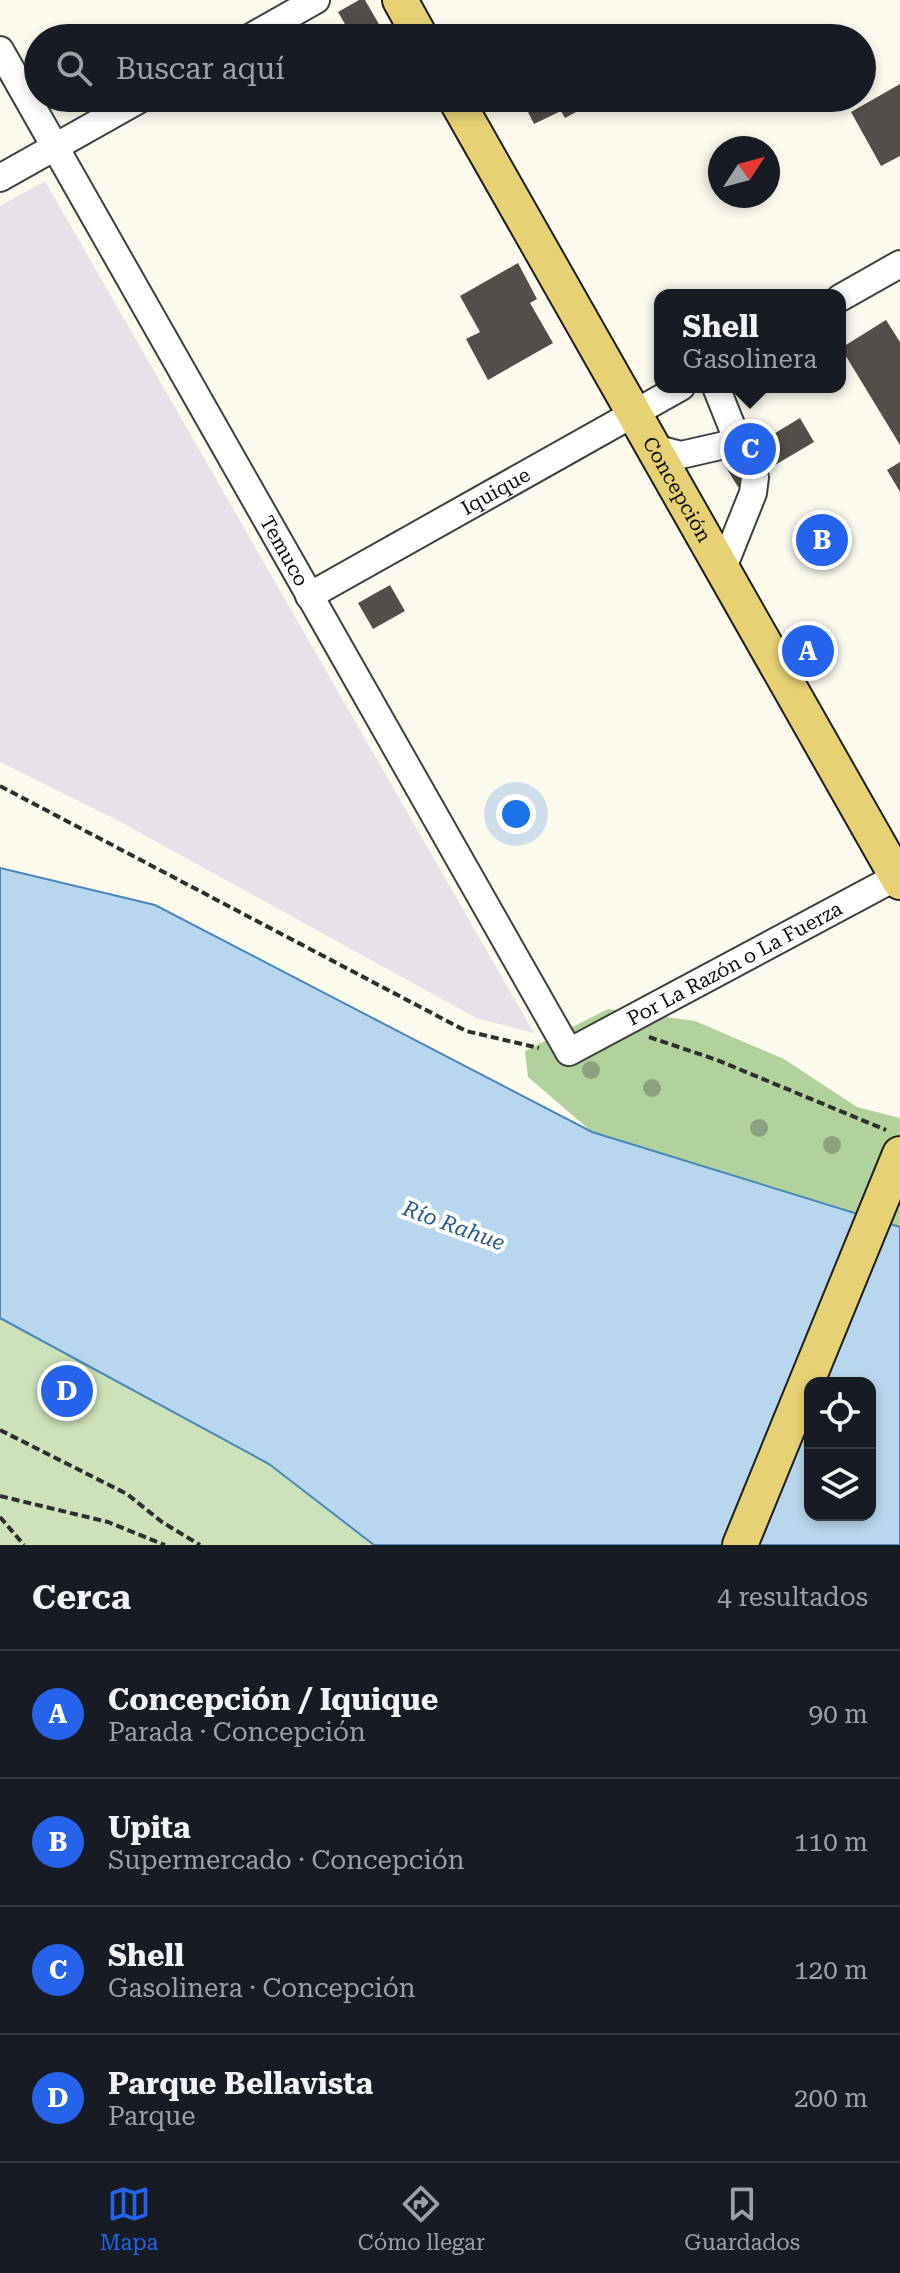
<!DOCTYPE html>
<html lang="es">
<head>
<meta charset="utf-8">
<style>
	:root { --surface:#171b24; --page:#20242c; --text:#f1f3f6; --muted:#9ea1a6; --line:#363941; --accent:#2563eb }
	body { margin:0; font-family:"Roboto Serif",serif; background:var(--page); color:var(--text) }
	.controls { position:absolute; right:24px; bottom:24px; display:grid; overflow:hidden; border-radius:16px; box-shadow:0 4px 12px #0003 }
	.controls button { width:72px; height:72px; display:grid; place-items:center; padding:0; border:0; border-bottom:2px solid var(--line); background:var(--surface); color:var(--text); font:40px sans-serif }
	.compass { position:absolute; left:708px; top:136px; width:72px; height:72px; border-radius:50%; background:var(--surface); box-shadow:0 4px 12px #0003; rotate:54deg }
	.you { position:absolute; left:516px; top:814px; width:28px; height:28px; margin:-20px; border:6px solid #fff; border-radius:50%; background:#1a73e8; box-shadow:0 0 0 12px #1a73e833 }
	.badge { display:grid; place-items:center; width:52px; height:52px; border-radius:50%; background:var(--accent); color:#fff; font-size:26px; font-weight:700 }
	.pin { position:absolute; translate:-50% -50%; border:4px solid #fff; box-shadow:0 2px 8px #0006 }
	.popup { position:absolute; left:654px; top:289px; width:192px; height:104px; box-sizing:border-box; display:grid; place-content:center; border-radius:16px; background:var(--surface); filter:drop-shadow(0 2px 6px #0005); font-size:26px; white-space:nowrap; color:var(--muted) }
	.popup b { font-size:30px; color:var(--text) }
	.popup::after { content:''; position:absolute; left:50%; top:100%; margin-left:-16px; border:16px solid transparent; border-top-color:var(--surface) }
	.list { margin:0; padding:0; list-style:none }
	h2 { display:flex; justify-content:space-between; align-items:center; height:104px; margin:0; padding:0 32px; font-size:34px }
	h2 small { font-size:26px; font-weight:400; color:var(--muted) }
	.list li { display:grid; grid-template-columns:52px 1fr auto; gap:24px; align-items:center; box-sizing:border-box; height:128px; padding:0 32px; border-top:2px solid var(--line) }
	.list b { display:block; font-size:30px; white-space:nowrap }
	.list p { margin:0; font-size:26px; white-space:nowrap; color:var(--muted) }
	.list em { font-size:26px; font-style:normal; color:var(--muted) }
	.icon { flex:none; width:44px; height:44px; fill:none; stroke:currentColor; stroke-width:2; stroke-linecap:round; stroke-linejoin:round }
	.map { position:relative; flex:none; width:900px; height:1545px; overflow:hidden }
	.search { position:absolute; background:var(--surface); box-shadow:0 4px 12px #0003; left:24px; right:24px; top:24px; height:88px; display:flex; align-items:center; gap:20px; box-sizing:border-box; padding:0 28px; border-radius:44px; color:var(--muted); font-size:30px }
	.sheet { height:616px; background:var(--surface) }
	nav { display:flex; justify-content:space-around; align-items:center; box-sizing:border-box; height:112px; border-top:2px solid var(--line); background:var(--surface); font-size:22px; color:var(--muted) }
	nav a { display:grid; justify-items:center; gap:4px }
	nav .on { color:var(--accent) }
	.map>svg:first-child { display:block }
</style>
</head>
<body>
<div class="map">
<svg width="900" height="1545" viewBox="0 0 900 1545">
	<rect width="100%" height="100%" fill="#fcfaed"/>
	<!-- industrial -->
	<path fill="#e9e1e9" d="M45,181L534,1033L476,1018L117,820L0,762V206Z"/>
	<!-- green -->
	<path fill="#cde2bb" d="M0,1318L269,1464L374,1545H0Z"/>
	<!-- forest -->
	<path fill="#b1d19d" d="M608,1009L695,1021L784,1059L857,1107L900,1118V1227L592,1132L528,1077L525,1051Z"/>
	<!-- water -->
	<path fill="#b8d6ed" stroke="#4986ba" stroke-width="2" fill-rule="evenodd" d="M0,868L155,905L592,1132L900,1227V1545H374L269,1464L0,1318ZM810,1383H870V1515H810Z"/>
	<!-- building -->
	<path fill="#534e4a" d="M359,0H365L387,38H353L338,12Z
		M607,26L614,38H585Z
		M900,84V156L881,166L851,112Z
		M521,98H585L589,105L565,118L561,111L534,124Z
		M518,263L537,299L530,303L553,343L488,380L466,339L480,332L460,296Z
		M886,320L900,342V445L841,348Z
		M800,418L814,442L738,487L724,464Z
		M900,462V492L887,470Z
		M390,585L405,611L373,629L358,603Z"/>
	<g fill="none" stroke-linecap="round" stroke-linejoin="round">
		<defs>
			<g id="minor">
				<path d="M249,38L316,0"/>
				<path id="s1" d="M0,50L569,1052L900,875"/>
				<path d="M0,178L142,98"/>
				<path d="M840,298L900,264"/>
				<path d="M716,387L738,442"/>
				<path d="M654,448L681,455L738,442L744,452"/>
				<path d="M723,568L753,493L755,477"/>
				<path id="s2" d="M309,596L681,387"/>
			</g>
			<g id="major">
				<path d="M400,0L421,38"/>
				<path id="s3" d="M455,98L900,882"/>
				<path d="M740,1545L900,1154"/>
			</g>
		</defs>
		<!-- minor casing -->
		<use href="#minor" stroke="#3f3f3f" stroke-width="30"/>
		<!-- major casing -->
		<use href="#major" stroke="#1d1d1d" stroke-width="38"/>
		<!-- path -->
		<path stroke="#2e2e2e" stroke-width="4" stroke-dasharray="8 4" stroke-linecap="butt" d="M0,786L466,1031L539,1048
			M649,1037L717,1060L886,1130
			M0,1430L127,1494L162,1522L200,1545
			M0,1496L108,1522L165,1545
			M0,1517L24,1545"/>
		<!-- minor -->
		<use href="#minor" stroke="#fff" stroke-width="26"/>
		<!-- major -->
		<use href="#major" stroke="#e6d174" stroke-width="34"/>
	</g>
	<!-- trees -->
	<g fill="#8aa27f">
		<circle cx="591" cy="1070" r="9"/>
		<circle cx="652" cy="1088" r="9"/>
		<circle cx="759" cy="1128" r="9"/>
		<circle cx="832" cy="1145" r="9"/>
	</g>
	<g text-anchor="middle" stroke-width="8" stroke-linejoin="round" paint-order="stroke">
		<!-- street labels -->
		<g font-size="20" fill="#0c0c0c" stroke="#fff">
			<text dy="7" stroke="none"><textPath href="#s3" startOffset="450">Concepción</textPath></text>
			<text dy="7" stroke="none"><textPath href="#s2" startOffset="214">Iquique</textPath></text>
			<text dy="7" stroke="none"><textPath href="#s1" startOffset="576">Temuco</textPath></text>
			<text dy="7" stroke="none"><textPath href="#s1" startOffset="1340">Por La Razón o La Fuerza</textPath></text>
		</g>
		<!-- water labels -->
		<g font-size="22" font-style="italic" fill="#26598c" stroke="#fff">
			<text transform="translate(454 1225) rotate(20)" y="8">Río Rahue</text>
		</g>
	</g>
</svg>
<div class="controls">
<button><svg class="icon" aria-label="locate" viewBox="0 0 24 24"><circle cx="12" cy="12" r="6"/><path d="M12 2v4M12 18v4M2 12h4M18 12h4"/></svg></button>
<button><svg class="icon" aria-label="layers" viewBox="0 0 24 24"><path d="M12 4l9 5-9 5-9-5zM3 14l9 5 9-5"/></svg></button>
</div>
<svg class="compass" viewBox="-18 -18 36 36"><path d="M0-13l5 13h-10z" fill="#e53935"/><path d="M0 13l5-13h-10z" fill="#9ea1a6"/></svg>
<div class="you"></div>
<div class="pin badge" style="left:808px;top:651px">A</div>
<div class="pin badge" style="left:822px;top:540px">B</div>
<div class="pin badge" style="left:750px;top:449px">C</div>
<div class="popup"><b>Shell</b>Gasolinera</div>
<div class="pin badge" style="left:67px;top:1391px">D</div>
<div class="search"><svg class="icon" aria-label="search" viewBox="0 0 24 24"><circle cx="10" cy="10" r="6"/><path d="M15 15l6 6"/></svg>Buscar aquí</div>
</div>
<section class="sheet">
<h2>Cerca<small>4 resultados</small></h2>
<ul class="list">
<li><span class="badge">A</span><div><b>Concepción / Iquique</b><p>Parada · Concepción</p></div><em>90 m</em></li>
<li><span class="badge">B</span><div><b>Upita</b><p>Supermercado · Concepción</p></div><em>110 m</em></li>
<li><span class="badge">C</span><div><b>Shell</b><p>Gasolinera · Concepción</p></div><em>120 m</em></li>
<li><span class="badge">D</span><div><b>Parque Bellavista</b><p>Parque</p></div><em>200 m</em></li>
</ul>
</section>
<nav>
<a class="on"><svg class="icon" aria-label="map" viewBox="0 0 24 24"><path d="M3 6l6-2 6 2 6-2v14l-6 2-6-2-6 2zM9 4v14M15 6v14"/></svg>Mapa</a>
<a><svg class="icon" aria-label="directions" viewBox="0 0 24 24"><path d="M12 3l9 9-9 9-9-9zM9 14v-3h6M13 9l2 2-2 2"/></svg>Cómo llegar</a>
<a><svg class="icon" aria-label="saved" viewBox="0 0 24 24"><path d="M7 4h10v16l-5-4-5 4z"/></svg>Guardados</a>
</nav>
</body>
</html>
